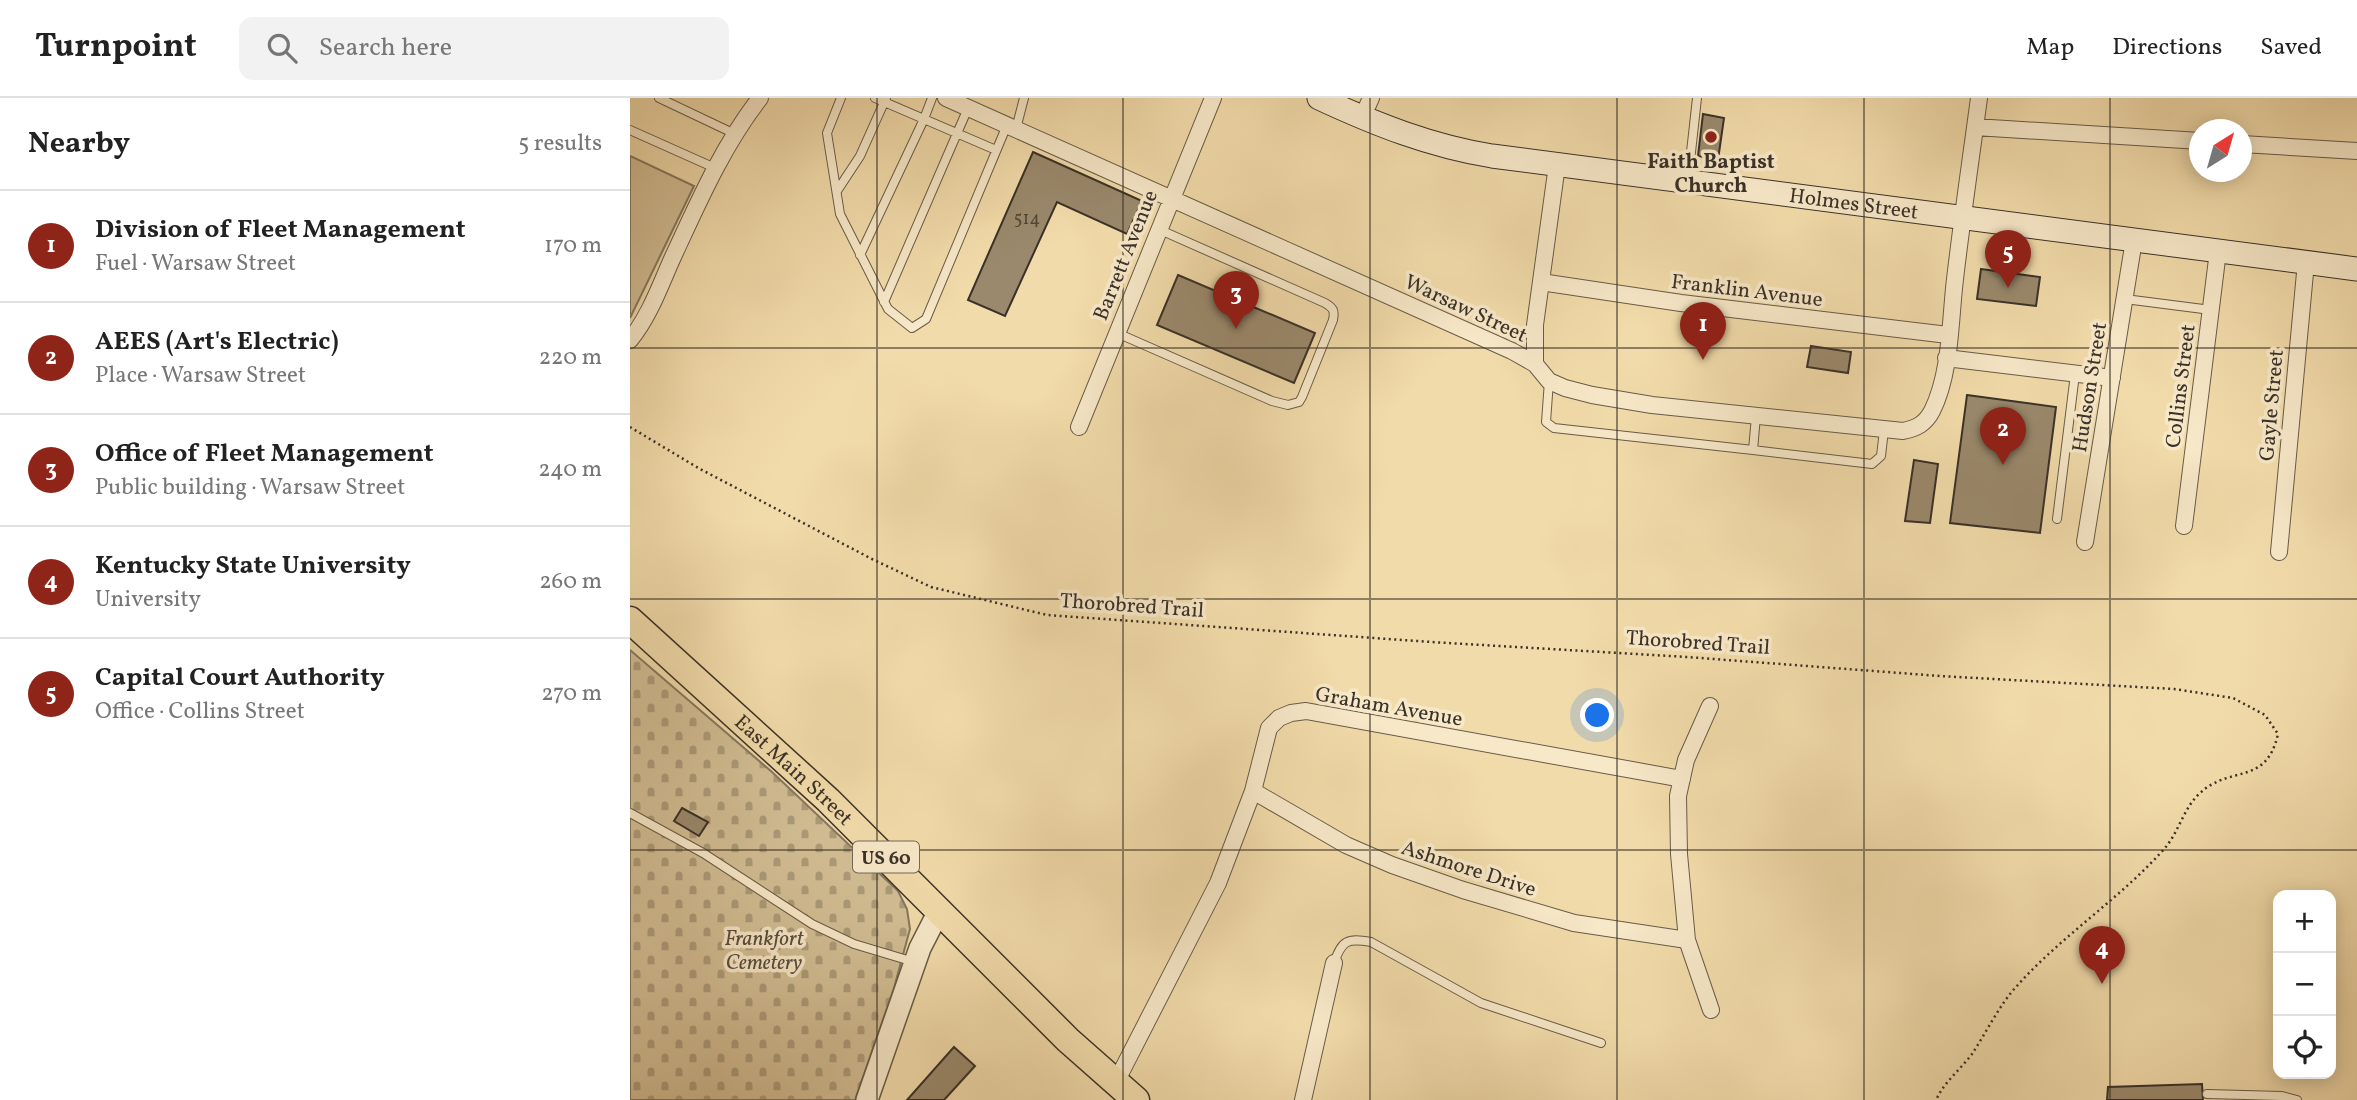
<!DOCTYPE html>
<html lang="en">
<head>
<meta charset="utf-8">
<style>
	:root { --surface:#fff; --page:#f2f2f2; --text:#222; --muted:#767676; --line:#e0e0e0; --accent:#8f2418 }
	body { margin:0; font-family:Vollkorn,serif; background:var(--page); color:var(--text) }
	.controls { position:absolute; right:21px; bottom:21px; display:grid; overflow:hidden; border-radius:14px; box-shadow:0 4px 18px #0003 }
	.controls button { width:63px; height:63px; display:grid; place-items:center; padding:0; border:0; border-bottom:2px solid var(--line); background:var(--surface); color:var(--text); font:35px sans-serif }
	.compass { position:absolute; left:1559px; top:21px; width:63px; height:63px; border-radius:50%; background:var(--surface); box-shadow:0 4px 18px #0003; rotate:37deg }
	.you { position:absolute; left:968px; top:618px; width:24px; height:24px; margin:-18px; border:5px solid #fff; border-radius:50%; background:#1a73e8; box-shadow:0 0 0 10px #1a73e833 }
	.badge { display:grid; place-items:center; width:46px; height:46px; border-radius:50%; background:var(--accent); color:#fff; font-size:23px; font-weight:700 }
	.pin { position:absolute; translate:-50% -58px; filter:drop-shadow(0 2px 4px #0008) }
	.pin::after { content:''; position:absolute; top:37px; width:24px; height:21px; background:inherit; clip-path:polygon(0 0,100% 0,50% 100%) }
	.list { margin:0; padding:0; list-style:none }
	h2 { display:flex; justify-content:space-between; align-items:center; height:91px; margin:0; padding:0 28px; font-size:30px }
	h2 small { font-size:23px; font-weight:400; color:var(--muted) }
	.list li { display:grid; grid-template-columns:46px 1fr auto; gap:21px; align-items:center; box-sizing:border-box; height:112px; padding:0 28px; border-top:2px solid var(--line) }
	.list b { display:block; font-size:26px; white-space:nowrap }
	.list p { margin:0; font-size:23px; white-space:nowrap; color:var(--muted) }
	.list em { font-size:23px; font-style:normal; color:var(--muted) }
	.icon { flex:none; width:38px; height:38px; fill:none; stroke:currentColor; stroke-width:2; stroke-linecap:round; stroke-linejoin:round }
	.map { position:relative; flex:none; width:1727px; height:1002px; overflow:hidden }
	header { display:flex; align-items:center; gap:42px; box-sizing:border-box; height:98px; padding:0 35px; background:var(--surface); border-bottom:2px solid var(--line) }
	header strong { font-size:33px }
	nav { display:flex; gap:38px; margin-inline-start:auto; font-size:24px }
	.search { width:490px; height:63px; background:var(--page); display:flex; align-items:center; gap:18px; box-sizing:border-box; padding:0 24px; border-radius:14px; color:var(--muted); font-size:26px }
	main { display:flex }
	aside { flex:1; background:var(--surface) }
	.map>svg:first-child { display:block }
</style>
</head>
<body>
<header>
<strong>Turnpoint</strong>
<div class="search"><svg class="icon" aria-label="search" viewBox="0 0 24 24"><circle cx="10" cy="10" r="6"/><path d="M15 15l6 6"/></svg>Search here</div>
<nav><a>Map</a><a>Directions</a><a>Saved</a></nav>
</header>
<main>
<aside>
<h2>Nearby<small>5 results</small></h2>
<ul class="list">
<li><span class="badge">1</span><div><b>Division of Fleet Management</b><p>Fuel · Warsaw Street</p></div><em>170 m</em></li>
<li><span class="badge">2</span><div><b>AEES (Art's Electric)</b><p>Place · Warsaw Street</p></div><em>220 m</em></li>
<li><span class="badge">3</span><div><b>Office of Fleet Management</b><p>Public building · Warsaw Street</p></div><em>240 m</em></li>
<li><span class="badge">4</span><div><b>Kentucky State University</b><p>University</p></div><em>260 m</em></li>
<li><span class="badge">5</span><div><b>Capital Court Authority</b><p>Office · Collins Street</p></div><em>270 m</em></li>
</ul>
</aside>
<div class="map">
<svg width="1727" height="1002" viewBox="0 0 1727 1002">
	<defs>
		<pattern id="cemetery-stones" width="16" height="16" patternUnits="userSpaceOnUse" patternTransform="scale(1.75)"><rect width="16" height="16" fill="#d3be94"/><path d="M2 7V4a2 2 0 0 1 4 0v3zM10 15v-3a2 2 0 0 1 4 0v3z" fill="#ac9b79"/></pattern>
	</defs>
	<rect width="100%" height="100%" fill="#f2dbaa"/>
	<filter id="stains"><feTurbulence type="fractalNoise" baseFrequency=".00286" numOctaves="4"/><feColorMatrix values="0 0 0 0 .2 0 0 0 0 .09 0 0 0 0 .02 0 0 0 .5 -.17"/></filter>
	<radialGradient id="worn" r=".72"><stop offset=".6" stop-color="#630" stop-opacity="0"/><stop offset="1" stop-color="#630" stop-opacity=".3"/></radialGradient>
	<!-- cemetery -->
	<path fill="url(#cemetery-stones)" stroke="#86785e" stroke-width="2" d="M0,552L142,674L268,793L277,811L280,831L264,890L225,1002H0Z"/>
	<!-- pitch -->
	<path fill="#d3be94" stroke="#86785e" stroke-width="2" d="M0,58L64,88L0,220Z"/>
	<!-- building -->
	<path fill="#9a896c" stroke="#3a3128" stroke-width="2" d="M1073,16L1094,20L1088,62L1084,60L1082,66L1074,65V59L1068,58Z
		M403,54L512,103L497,136L427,104L375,218L338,202Z
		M1351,171L1410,179L1406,208L1347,201Z
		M548,177L685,235L664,285L527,227Z
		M1181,248L1221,254L1218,275L1177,269Z
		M1337,297L1426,309L1410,435L1320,425Z
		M1284,362L1308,366L1300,425L1275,423Z
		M52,710L78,724L69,738L44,723Z
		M324,949L345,968L314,1002H277Z
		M1572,986L1573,1002H1477L1478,989Z"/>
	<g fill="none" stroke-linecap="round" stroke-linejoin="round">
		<defs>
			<path id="service" d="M29,0L105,36
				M211,0L197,35L210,116L258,211L282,230L296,221L377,27
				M245,0L366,52
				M386,31L394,0
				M0,32L85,70
				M1058,81L1067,0
				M207,93L230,58L256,0
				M230,157L294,21L302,0
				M1495,201L1581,212
				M254,204L338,10
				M487,235L642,303L658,307L669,304L672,299L703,222C705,212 703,210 695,205L528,131
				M919,283L916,324L924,330L1123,352
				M1126,318L1123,352L1242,366L1251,358L1254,332
				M1427,421L1445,276
				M0,715L73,755L182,826L224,846L284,864
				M704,865C712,842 717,840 741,844L851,905L971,945
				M1577,996L1652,998L1667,1002"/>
			<path id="minor" d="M316,0L882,253L905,266L919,283L935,290L962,297L1022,307L1273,333C1287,330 1295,326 1302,313C1321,275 1320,223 1325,181C1332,121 1341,60 1349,0
				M732,20L741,0
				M1345,29L1570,43
				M1612,46L1727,53
				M911,184L1051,205L1318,237
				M0,242C19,219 30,188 42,161C68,105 92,49 130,0
				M1316,260L1482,280
				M905,266V227L927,67
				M449,329L583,0
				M1554,428L1588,153
				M1455,444L1504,142
				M1649,454L1676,164
				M1080,608L1056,662L1048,698L1049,756L1057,842L1081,912
				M623,693L716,747L762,767L833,792L944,825L1057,842
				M485,986L588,785L623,693L639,630L649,620L661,615L676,613L1052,681
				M673,1002L704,865"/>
			<path id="tertiary" d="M237,1002L290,850L310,811"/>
			<g id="secondary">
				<path id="s1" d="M689,0C745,26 800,48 862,58L1727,171"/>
			</g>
			<g id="primary">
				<path id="s2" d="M0,522L198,702L438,942L506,1002"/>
			</g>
		</defs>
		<!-- service casing -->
		<use href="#service" stroke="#685c48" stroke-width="10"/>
		<!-- minor casing -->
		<use href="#minor" stroke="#685c48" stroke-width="18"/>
		<!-- tertiary casing -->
		<use href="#tertiary" stroke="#685c48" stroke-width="24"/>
		<!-- secondary casing -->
		<use href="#secondary" stroke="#3a3128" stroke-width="25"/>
		<!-- primary casing -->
		<use href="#primary" stroke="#3a3128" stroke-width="29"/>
		<!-- path -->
		<path stroke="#3a3128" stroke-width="2.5" stroke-dasharray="2 3.5" stroke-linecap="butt" d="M0,329L70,371L242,461L301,489L417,517L801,544L1057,559L1310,578L1544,591L1603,600L1635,617L1648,636C1636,689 1600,666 1569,696C1554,710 1548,735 1535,750C1490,801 1431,838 1386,889C1370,906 1356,935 1342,956C1330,972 1315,983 1306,1002"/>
		<!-- service -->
		<use href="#service" stroke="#f7e8c8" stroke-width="8"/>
		<!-- minor -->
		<use href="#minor" stroke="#f7e8c8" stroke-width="16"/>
		<!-- tertiary -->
		<use href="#tertiary" stroke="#f7e8c8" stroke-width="21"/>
		<!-- secondary -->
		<use href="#secondary" stroke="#f7e8c8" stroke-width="23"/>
		<!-- primary -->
		<use href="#primary" stroke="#f2dbaa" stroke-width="26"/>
	</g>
	<!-- grid -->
	<path fill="none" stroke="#3a3128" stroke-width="2" stroke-opacity="0.55" d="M247,0V1002M493,0V1002M740,0V1002M987,0V1002M1234,0V1002M1480,0V1002M0,250H1727M0,501H1727M0,752H1727"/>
	<!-- markers -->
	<circle fill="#8f2418" stroke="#f7e8c8" stroke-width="2.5" cx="1081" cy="39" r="7"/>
	<g text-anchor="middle" stroke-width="7" stroke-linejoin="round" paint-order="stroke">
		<!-- number labels -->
		<g font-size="18" fill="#524739">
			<text x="397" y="126">514</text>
		</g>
		<!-- shield labels -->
		<rect fill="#f7e8c8" stroke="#736858" stroke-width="2" x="223" y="743.5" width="66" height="31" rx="5"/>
		<g font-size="19" font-weight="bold" fill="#3a3128">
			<text x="256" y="766">US 60</text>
		</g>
		<!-- poi labels -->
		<g font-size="21" font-weight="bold" fill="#3a3128" stroke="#f7e8c8">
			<text x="1081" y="70">Faith Baptist<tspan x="1081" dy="24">Church</tspan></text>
		</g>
		<!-- street labels -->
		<g font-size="21" fill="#3a3128" stroke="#f7e8c8">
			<text dy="7" stroke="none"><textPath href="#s1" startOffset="548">Holmes Street</textPath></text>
			<text transform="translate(495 157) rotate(-68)" y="7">Barrett Avenue</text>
			<text transform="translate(1117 192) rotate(7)" y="7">Franklin Avenue</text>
			<text transform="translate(836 210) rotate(25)" y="7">Warsaw Street</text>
			<text transform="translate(1550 288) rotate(-83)" y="7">Collins Street</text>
			<text transform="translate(1459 289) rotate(-81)" y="7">Hudson Street</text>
			<text transform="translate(1641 307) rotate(-85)" y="7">Gayle Street</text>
			<text transform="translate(502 507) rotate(4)" y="7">Thorobred Trail</text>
			<text transform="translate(1068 544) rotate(4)" y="7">Thorobred Trail</text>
			<text transform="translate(759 608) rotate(10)" y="7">Graham Avenue</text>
			<text dy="7" stroke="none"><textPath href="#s2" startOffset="222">East Main Street</textPath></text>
			<text transform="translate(839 770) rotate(18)" y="7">Ashmore Drive</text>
		</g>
		<!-- park labels -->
		<g font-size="21" font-style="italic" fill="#594d3e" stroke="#f7e8c8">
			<text x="134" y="847">Frankfort<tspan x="134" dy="24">Cemetery</tspan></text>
		</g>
	</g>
	<rect width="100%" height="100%" filter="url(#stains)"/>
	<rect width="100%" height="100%" fill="url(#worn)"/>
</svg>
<div class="controls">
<button>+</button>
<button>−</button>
<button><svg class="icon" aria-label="locate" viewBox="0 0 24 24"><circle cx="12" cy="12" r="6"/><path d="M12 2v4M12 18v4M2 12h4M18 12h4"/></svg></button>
</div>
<svg class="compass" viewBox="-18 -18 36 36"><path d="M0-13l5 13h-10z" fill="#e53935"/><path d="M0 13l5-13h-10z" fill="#767676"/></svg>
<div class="you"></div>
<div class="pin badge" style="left:1073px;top:262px">1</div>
<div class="pin badge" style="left:1373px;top:367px">2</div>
<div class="pin badge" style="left:606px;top:231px">3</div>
<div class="pin badge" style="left:1472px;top:886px">4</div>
<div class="pin badge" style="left:1378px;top:190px">5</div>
</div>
</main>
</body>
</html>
